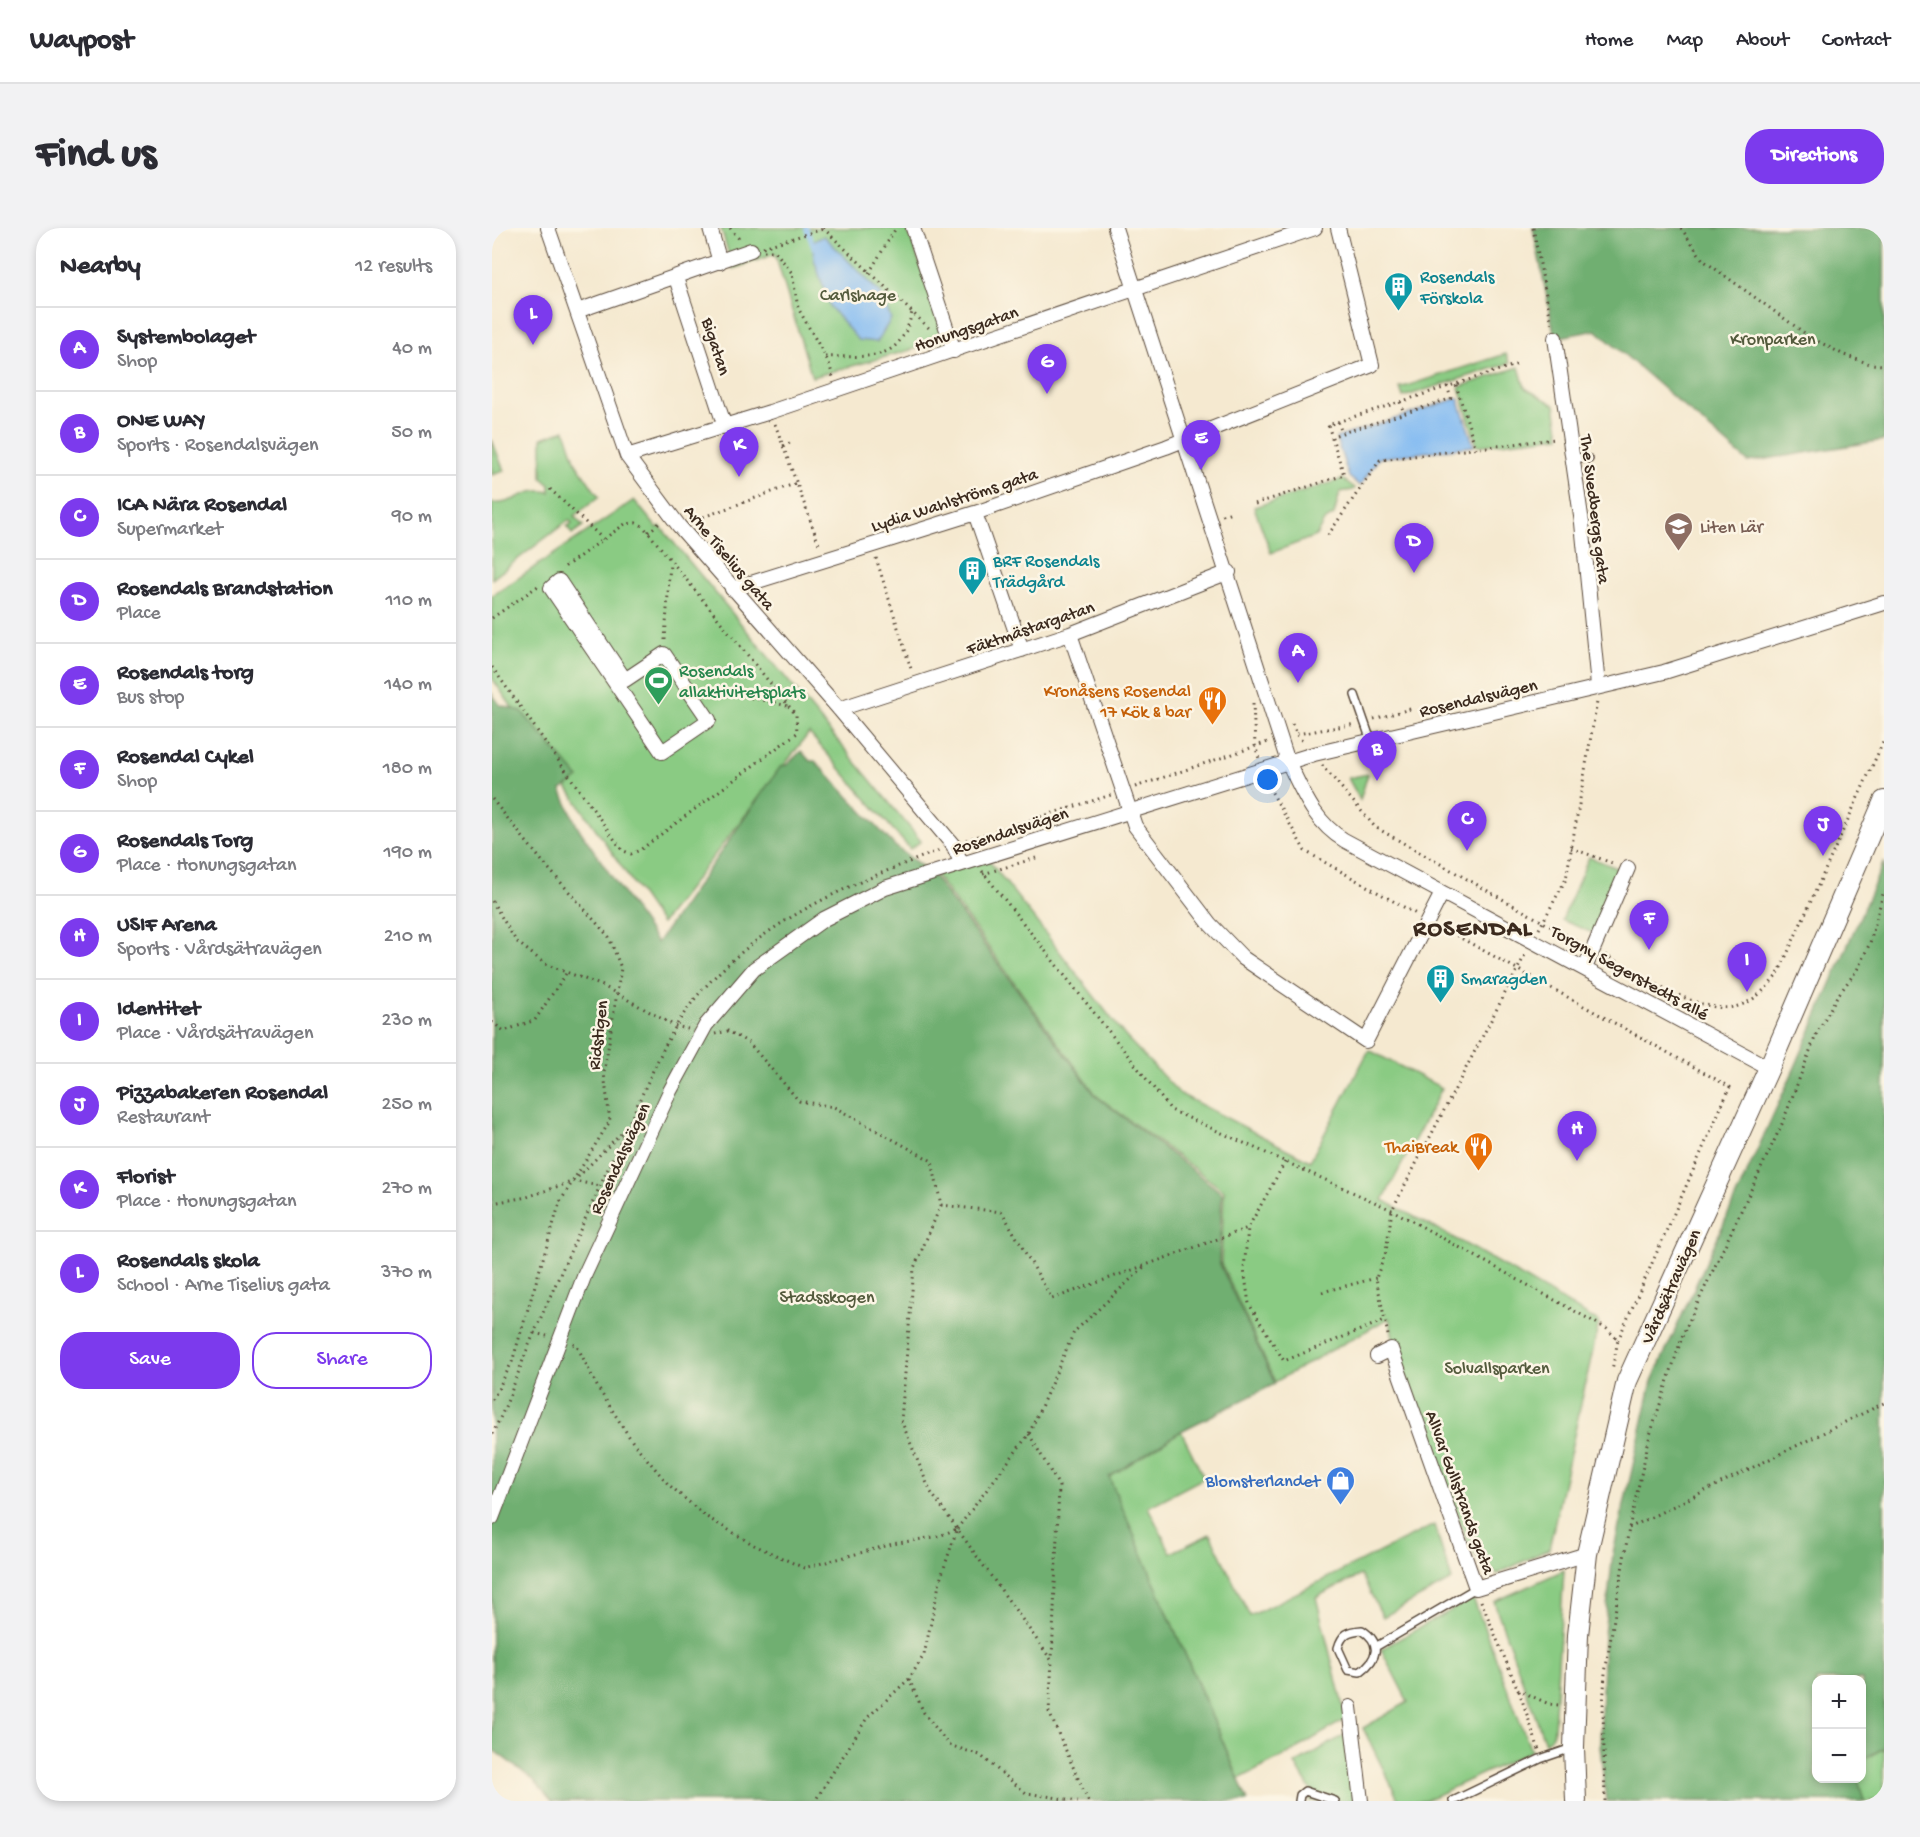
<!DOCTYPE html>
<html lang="en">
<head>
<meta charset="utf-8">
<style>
	:root { --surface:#fff; --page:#f2f2f3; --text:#2b2b33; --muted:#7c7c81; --line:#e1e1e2; --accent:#7c3aed }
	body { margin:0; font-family:"Gochi Hand",sans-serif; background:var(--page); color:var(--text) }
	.controls { position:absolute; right:18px; bottom:18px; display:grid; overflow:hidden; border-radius:12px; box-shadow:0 3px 9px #0003 }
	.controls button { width:54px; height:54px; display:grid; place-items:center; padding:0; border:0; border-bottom:2px solid var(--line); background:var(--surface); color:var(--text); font:30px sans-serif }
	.you { position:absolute; left:776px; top:552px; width:21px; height:21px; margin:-15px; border:4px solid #fff; border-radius:50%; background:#1a73e8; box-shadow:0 0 0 9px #1a73e833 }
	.badge { display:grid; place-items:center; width:39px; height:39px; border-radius:50%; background:var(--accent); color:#fff; font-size:20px; font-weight:700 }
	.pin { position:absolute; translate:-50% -50px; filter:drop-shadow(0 2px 3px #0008) }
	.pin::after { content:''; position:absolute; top:32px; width:21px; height:18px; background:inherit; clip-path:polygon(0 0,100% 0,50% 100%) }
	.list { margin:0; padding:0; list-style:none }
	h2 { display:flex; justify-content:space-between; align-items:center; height:78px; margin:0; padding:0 24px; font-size:26px }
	h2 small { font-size:20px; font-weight:400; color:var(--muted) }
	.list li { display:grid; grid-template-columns:39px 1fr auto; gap:18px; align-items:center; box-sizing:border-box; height:84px; padding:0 24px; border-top:2px solid var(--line) }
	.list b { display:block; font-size:22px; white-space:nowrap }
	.list p { margin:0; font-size:20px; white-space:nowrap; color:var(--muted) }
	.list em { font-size:20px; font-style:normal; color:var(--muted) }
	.actions { display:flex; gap:12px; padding:18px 24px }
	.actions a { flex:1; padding:14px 0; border:2px solid var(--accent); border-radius:24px; text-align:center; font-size:21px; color:var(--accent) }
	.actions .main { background:var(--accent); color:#fff }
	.map { position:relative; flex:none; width:1392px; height:1573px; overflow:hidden; border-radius:24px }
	header { display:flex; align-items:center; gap:36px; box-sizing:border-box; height:84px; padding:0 30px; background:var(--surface); border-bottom:2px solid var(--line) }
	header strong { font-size:28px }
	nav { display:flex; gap:33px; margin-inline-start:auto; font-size:21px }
	.intro { display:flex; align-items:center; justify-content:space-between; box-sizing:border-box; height:144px; padding:0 36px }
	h1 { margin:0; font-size:42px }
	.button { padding:15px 27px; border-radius:24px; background:var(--accent); color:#fff; font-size:21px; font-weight:700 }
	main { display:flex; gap:36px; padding:0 36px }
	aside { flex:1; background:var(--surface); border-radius:24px; box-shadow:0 3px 9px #0003 }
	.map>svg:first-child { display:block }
</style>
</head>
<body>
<header>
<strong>Waypost</strong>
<nav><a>Home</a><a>Map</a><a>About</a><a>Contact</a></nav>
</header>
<div class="intro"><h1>Find us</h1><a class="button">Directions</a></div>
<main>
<aside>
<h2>Nearby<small>12 results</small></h2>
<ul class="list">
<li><span class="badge">A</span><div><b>Systembolaget</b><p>Shop</p></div><em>40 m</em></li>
<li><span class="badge">B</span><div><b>ONE WAY</b><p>Sports · Rosendalsvägen</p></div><em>50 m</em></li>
<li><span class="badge">C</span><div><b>ICA Nära Rosendal</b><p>Supermarket</p></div><em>90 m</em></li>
<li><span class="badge">D</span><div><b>Rosendals Brandstation</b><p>Place</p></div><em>110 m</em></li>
<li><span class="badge">E</span><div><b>Rosendals torg</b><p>Bus stop</p></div><em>140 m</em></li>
<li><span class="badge">F</span><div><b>Rosendal Cykel</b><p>Shop</p></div><em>180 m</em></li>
<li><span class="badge">G</span><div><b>Rosendals Torg</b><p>Place · Honungsgatan</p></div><em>190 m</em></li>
<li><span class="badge">H</span><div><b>USIF Arena</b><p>Sports · Vårdsätravägen</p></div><em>210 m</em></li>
<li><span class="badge">I</span><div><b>Identitet</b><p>Place · Vårdsätravägen</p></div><em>230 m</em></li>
<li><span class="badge">J</span><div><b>Pizzabakeren Rosendal</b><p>Restaurant</p></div><em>250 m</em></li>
<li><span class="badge">K</span><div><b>Florist</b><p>Place · Honungsgatan</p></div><em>270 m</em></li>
<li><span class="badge">L</span><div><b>Rosendals skola</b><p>School · Arne Tiselius gata</p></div><em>370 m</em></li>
</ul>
<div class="actions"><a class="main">Save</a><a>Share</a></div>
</aside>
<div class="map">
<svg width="1392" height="1573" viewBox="0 0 1392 1573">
	<rect width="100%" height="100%" fill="#fcf5e5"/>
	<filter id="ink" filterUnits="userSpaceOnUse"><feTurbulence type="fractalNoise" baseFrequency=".0167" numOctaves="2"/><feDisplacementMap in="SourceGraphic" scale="12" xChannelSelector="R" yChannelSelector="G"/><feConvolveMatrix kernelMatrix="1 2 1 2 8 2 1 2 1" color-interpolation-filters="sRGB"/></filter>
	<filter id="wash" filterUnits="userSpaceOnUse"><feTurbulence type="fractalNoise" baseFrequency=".008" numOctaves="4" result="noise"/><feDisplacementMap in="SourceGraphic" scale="24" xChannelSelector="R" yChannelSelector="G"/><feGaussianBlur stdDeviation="1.35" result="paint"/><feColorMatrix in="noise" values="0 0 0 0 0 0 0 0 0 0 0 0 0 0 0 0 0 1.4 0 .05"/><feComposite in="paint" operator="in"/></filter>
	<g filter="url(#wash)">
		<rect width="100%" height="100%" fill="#f5e9d0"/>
		<!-- green -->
		<path fill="#8acb83" stroke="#627a50" stroke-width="1.5" d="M229,0H415L455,112L320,149L283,26L241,41Z
			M1014,126L1018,135L911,169L908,160Z
			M1027,139L1033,160L1063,177L1068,208L985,218L967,159Z
			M73,202L84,235L107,269L82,288L91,298L80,306L75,299L80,295L77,292L0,351V275C22,278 33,258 58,264V257L50,250V210Z
			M0,212L12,243L0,247Z
			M851,251L863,260L861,262L848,264L842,287L832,293L824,308L779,325L762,279Z
			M142,272L165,300L168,298L429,613L418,621L317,505L169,696L0,450V368Z
			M876,546L868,572L856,550Z
			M1097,629L1130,642L1103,706L1070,692Z
			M495,630L633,808L688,866L818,933L877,822L950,860L891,972L984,1022L1107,1094L1057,1321L1005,1346L979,1323L906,1132L897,1090L783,1154L729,1035L732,963L605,868L443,646Z
			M689,1203L712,1250L656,1279L679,1325L718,1306L758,1388L942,1297L960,1352L891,1389L869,1347L824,1369L854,1491L796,1526L747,1551L617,1249Z
			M1072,1342L1062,1500L1061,1507L1053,1515L1002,1374Z
			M981,1370L1039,1523L932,1573H907L871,1500L916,1474L889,1421Z
			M854,1506L864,1573H817L820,1564L803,1536Z
			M1392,1520V1573H1372L1366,1551L1370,1550V1532Z"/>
		<!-- forest -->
		<path fill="#6faf71" stroke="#556c48" stroke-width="1.5" d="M1041,0H1392V212L1256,234L1104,102L1063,110Z
			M0,466L8,477L29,483L87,550L69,562L85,598L165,715L289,538L295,537L309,523L318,533H323L403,618L440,646L604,868L730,965L727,1034L783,1156L689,1203L617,1249L756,1573H60L42,1552L0,1521Z
			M1392,633V1520L1370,1532V1452H1324V1550L1366,1551L1372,1573H1114L1108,1518L1112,1407L1121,1325L1160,1153L1303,839Z"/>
		<!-- water -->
		<path fill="#81baf2" stroke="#5e7288" stroke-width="1.5" d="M332,8L389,66L399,91L385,114L366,112L338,79L322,31L320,14Z
			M966,170L982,218L887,230L868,258L857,249L844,210Z"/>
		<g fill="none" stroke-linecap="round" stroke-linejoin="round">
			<!-- stream -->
			<path stroke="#81baf2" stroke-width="4.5" d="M314,0L322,20"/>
		</g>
	</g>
	<g filter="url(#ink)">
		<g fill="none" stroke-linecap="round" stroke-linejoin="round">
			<defs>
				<path id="lane" d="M1080,229L1097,231
					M863,467L879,513
					M870,1402C890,1415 886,1431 868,1444L856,1442L846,1420C850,1406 856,1403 870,1402Z
					M885,1418L984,1360
					M807,1573L808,1567L813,1563L843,1573
					M961,1573L1048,1531L1080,1520"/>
				<path id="street" d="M56,0L135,228L187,298L347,481L461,617L470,636
					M218,0L228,34
					M421,0L462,123
					M623,0L796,534C811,564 822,594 852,612L1277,840
					M184,50L233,199
					M85,83L259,22
					M1063,110L1090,295L1106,458
					M135,228L278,184L823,0
					M483,285L530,422
					M67,353L133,452L172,426L217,492L170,524L59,360Z
					M240,361L483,285L674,219L880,137L846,0
					M578,406L643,598L718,696L751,730L874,813L950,665
					M347,481L578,406L737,344
					M1093,740L1136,640
					M885,1128L899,1121L984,1360L1095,1326
					M0,1290L93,1046L178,863L214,797L262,741L332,691L393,660L822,526L1172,444L1392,375
					M858,1479L869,1573"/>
				<path id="secondary" d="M1084,1573L1082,1519L1086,1407L1095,1326L1135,1153L1277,840L1392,573"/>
			</defs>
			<!-- lane casing -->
			<use href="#lane" stroke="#574739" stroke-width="10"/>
			<!-- street casing -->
			<use href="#street" stroke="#574739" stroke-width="16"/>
			<!-- secondary casing -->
			<use href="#secondary" stroke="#574739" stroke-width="22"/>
			<!-- path -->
			<path stroke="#574739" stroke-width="3" stroke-dasharray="1.5 4.5" stroke-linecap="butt" d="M238,0L248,12
				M331,0L439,102
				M1041,0L1060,98
				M1189,0L1211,32L1318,109L1352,127L1378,136L1392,137
				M271,19L331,1
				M272,23H283L300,45L306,80L337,135L341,149
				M377,45L404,0
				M333,129C377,127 408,137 420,84
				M964,157L984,221
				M955,158L959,170
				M908,174L912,185
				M846,194L850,205
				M283,196L328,319
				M844,207L964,169
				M291,218L300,214
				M58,261L111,311
				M763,276L852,247L836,197L1026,136
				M730,287L740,284
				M200,293L305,255
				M156,304L169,294
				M836,307L888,232L1063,211
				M384,330L420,444
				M0,390L46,358
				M173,412L178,335
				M0,439L130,622L139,626L148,622L305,505L304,487L151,298L144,295L133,296L71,340
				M212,459L296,478
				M761,475L763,517L767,531
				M882,491L922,480
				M800,496L804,506L812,515
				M805,506L864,496
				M830,537L883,599L1088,715
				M774,554L813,623L924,686
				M643,559L776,514
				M0,571L50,633L117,709L129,740L112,845L118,893L68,974L20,1134L0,1173
				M474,612L619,567
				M1079,620L1123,636
				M490,643L679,882L900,982L1115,1101L1126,1112L1120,1142
				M491,646L544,630
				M0,673L24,713L53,736L111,758L183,798L196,801
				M949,699L1238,859L1126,1112
				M1047,701L1074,651L1105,474
				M1113,727C1144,744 1206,786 1242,779C1261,775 1274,761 1286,746L1392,512
				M0,794L12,803L43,792L75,744
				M223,806L236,803L257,815L307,873L342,879L440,933L449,977L422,1040L409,1192L438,1263L560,1433L557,1484L596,1573
				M793,934L756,1000L752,1041L757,1076L792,1133L893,1092
				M86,949L132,902
				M0,975L35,969L82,953L108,958
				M449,977L510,984L560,1071L756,1000
				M830,1064L884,1050
				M42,1105L55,1108
				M896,1107L884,1050L894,1024L900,982L1034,725
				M81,1116L85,1118L106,1160L140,1213L176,1256L213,1288L262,1317L312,1340L401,1316L447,1308L465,1301L448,1352L432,1427L417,1451L375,1490L323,1573
				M0,1206C17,1175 26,1142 40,1110C73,1034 108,958 143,882C163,839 181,792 215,757C281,686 360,656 448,622
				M537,1206L567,1258L560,1431
				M1137,1300L1392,1175
				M465,1301L537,1206L582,1104L654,1037
				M989,1373L1026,1462L1057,1476L1067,1477
				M417,1451L432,1485L457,1517L488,1527L534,1565L586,1573
				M1027,1463L1047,1522
				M1113,1573L1111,1479L1113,1445L1137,1300L1158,1207L1191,1106L1290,896L1324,807L1344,770L1365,742L1378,715L1392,662"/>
			<!-- lane -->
			<use href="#lane" stroke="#fff" stroke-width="7"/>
			<!-- street -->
			<use href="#street" stroke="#fff" stroke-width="14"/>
			<!-- secondary -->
			<use href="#secondary" stroke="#fff" stroke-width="20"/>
		</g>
	</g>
	<!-- icons -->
	<defs>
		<symbol id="building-pin" viewBox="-11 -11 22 30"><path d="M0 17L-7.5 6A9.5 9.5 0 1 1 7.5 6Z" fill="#0f9aa8" stroke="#fcf5e5"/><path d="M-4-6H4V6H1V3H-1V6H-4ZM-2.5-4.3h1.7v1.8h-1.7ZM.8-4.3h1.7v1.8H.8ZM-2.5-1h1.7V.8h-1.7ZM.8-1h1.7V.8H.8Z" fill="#fff"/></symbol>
		<symbol id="school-pin" viewBox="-11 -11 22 30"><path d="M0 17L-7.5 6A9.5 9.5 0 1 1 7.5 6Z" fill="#8d6e63" stroke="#fcf5e5"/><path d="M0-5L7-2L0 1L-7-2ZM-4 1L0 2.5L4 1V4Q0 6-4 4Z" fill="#fff"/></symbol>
		<symbol id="stadium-pin" viewBox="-11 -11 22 30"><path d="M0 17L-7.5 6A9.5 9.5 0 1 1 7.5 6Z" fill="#2e9e5b" stroke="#fcf5e5"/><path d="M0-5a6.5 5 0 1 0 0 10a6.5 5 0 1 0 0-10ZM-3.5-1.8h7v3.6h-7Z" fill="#fff"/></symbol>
		<symbol id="restaurant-pin" viewBox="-11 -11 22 30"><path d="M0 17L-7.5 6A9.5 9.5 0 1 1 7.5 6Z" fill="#e8710a" stroke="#fcf5e5"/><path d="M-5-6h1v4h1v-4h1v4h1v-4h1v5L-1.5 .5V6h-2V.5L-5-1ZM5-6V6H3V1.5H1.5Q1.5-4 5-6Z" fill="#fff"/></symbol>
		<symbol id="shop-pin" viewBox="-11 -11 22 30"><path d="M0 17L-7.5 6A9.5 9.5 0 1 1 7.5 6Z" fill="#3f7fe0" stroke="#fcf5e5"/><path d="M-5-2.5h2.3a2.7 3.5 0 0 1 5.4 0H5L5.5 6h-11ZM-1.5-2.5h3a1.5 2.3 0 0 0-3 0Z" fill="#fff"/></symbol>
	</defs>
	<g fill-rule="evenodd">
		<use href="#building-pin" x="890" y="42" width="33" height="45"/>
		<use href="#school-pin" x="1170" y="282" width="33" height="45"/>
		<use href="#building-pin" x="464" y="326" width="33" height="45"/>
		<use href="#stadium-pin" x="150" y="436" width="33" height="45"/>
		<use href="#restaurant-pin" x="704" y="456" width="33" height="45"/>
		<use href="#building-pin" x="932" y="734" width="33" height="45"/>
		<use href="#restaurant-pin" x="970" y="902" width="33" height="45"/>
		<use href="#shop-pin" x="832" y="1236" width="33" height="45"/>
	</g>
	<g text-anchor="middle" stroke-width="5" stroke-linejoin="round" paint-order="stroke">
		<!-- culture labels -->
		<g font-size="18" fill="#0d838f" stroke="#fcf5e5" text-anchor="start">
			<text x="928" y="54">Rosendals<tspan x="928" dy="21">Förskola</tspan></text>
			<text x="501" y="338">BRF Rosendals<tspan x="501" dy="21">Trädgård</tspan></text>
			<text x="969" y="756">Smaragden</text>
		</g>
		<!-- park labels -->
		<g font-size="18" fill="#535a3c" stroke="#fcf5e5">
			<text x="366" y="72">Carlshage</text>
			<text x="1281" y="116">Kronparken</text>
			<text x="335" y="1074">Stadsskogen</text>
			<text x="1005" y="1145">Solvallsparken</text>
		</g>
		<!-- street labels -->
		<g font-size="18" fill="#3b2a1e" stroke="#fcf5e5">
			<text transform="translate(474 100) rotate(-19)" y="6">Honungsgatan</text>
			<text transform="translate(225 118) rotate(72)" y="6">Bigatan</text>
			<text transform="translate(462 271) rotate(-18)" y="6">Lydia Wahlströms gata</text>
			<text transform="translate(1104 281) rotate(83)" y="6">The Svedbergs gata</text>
			<text transform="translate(238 329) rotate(50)" y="6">Arne Tiselius gata</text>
			<text transform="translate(538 399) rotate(-19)" y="6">Fäktmästargatan</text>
			<text transform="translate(986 469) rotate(-13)" y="6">Rosendalsvägen</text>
			<text transform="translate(518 602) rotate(-18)" y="6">Rosendalsvägen</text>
			<text transform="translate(1138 744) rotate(29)" y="6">Torgny Segerstedts allé</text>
			<text transform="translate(105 807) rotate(-83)" y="6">Ridstigen</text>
			<text transform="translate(127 930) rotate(-65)" y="6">Rosendalsvägen</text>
			<text transform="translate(1178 1058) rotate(-66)" y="6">Vårdsätravägen</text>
			<text transform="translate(969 1264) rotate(70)" y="6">Allvar Gullstrands gata</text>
		</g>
		<!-- education labels -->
		<g font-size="18" fill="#785e54" stroke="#fcf5e5" text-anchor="start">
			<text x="1208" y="304">Liten Lär</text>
		</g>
		<!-- leisure labels -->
		<g font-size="18" fill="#27864d" stroke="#fcf5e5" text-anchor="start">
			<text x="187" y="448">Rosendals<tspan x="187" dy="21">allaktivitetsplats</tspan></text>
		</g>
		<!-- food labels -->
		<g font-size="18" fill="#c56008" stroke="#fcf5e5" text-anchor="end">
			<text x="699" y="468">Kronåsens Rosendal<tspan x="699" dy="21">17 Kök &amp; bar</tspan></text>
			<text x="966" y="924">ThaiBreak</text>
		</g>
		<!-- shop labels -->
		<g font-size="18" fill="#366cbe" stroke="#fcf5e5" text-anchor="end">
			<text x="828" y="1258">Blomsterlandet</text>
		</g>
		<!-- district labels -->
		<g font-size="24" font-weight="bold" letter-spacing="1.5" fill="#3b2a1e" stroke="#fcf5e5">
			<text x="981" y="707">ROSENDAL</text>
		</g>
	</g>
</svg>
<div class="controls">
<button>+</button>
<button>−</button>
</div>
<div class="you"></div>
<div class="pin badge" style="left:806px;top:455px">A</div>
<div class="pin badge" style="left:885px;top:553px">B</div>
<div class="pin badge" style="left:975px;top:623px">C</div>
<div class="pin badge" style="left:922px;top:345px">D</div>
<div class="pin badge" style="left:709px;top:242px">E</div>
<div class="pin badge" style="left:1157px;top:722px">F</div>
<div class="pin badge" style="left:555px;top:166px">G</div>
<div class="pin badge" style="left:1085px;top:933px">H</div>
<div class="pin badge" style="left:1255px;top:764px">I</div>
<div class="pin badge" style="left:1331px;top:628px">J</div>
<div class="pin badge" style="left:247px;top:249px">K</div>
<div class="pin badge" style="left:41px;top:117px">L</div>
</div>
</main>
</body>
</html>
